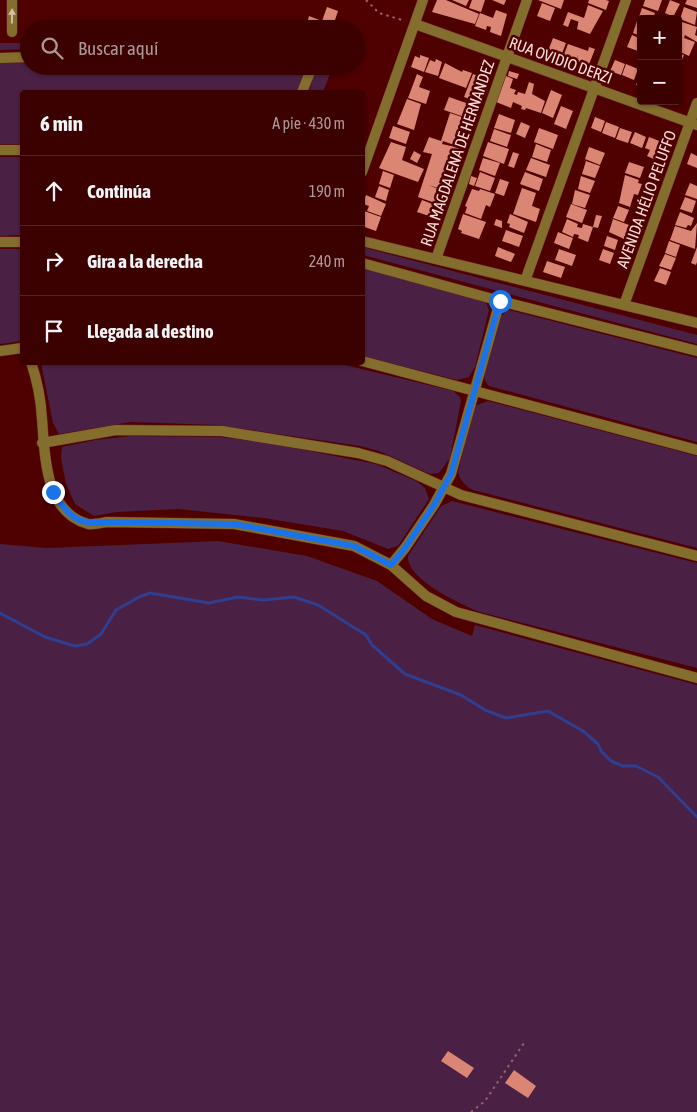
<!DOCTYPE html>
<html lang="es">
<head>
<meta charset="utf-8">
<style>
	:root { --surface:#3b0100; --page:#420b0a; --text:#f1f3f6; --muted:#ac9799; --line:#542322 }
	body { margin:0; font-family:"Asap Condensed",sans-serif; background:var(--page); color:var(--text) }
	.controls { position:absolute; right:15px; top:15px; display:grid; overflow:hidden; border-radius:5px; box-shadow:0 1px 4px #0004 }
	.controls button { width:45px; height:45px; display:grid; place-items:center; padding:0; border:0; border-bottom:1px solid var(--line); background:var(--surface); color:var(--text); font:25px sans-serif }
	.stop { position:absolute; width:15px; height:15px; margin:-11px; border:4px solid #1a73e8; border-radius:50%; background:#fff }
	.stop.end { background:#1a73e8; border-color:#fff; box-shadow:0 1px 5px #0008 }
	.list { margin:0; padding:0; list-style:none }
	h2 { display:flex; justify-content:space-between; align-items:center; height:65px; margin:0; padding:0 20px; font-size:21px }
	h2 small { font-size:16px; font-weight:400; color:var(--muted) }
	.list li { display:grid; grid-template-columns:32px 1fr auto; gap:15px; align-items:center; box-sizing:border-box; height:70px; padding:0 20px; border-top:1px solid var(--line) }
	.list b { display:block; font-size:19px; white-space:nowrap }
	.list em { font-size:16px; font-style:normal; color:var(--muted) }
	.icon { flex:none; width:28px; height:28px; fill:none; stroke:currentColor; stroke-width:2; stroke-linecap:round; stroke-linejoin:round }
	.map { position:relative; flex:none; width:697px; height:1112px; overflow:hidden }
	.search { position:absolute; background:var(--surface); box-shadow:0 1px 4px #0004; left:20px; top:20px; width:345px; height:55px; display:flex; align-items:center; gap:12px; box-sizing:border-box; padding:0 18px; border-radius:28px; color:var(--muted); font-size:19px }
	.panel { position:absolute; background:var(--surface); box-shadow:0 1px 4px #0004; left:20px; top:90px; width:345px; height:275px; border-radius:5px }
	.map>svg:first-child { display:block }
</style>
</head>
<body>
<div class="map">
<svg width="697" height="1112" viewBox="0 0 697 1112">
	<rect width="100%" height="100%" fill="#4f0100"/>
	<!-- green -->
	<path fill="#4a2045" d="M0,43H29V49L0,50Z
		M0,60H29V66H305V74L298,92H22V144H0Z
		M317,66H333L323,92H309Z
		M0,157H22V235L0,236Z
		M362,247L697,335V344L363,255Z
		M0,249H22V341L0,344Z
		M363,268L484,299L489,310L475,367L469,377L457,380L363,356Z
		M509,310L697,358V442L489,386L485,381L484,373L499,317Z
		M41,363H337L453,391L460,397L461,401L450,458L439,473L430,474L379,451L360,446L217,425L131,422L59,434L53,423Z
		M488,401L697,456V548L473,490C465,486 460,480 458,472L473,410L477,405Z
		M131,436L219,437L263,442L376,464L416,481L425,488L429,499L398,546L388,549L343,531L264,518L179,509L117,512L94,516L75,504L66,484L61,458L62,447L95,440Z
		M452,501L697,563V668L480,612C462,605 406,579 408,556L441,506Z
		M218,541L307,556L377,581L432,619L472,636L475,625L697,685V1112H0V544L47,548Z"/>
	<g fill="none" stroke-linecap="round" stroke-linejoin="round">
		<!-- stream -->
		<path stroke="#303e8f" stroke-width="3" d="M0,613L45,637L75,646L87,644L101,634L116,610L139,597L150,593L209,603L238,597L263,600L294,597L318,605L366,635L372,645L405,674L461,695L485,710L506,718L548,711L583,731L598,744L601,751L611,761L623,766H636L658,777L697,817"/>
	</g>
	<!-- building -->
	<path fill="#db8574" d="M437,0H446L479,14L475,24L432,12Z
		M452,0H469L466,6Z
		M472,0H485L481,12L469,8Z
		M492,0H506L504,5Z
		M538,0H564L561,9Z
		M589,0H606L609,1L606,10L588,3Z
		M645,0H662L658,11L643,6Z
		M670,0L680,4L673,17L665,13Z
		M687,0H697V8L685,4Z
		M542,3L555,8L550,21L537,16Z
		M588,5L603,11L590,34L577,29L579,19V22L571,19L568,27L563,25L568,12L584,18Z
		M327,7L338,11L332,29H310L313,22L308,20L309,16L322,21Z
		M684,7L697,12L695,25L680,19Z
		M642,8L655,13L653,19L638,20Z
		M496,10L507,14L501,36L490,32L491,27L487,26L486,30L475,26L480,13L493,18Z
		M637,21L641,22V36L633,33Z
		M679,21L697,27L695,35L697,36V42L685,35L684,38L695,42L689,56L678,51Z
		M632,35L641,39L638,51L627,47Z
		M553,38L566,43L561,56L548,51Z
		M568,44L588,51L589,47L595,49L588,67L576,62L578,55L575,62L563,57Z
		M678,53L684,55L678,69Z
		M420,55L429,58L424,72L411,67L415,56L420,58Z
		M436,59L442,62L438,76L425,72L430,60L435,62Z
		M615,60L625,64L621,75L610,71Z
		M445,63L462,72L463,70L472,73L466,88L439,78Z
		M626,64L638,69L634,80L622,75Z
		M509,71L519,74L517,79L508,76Z
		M641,72V87L636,85Z
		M417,74L423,77L419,87L430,91L426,104L408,98Z
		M473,74L486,79L480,96L474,94L472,100L464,97Z
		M506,76L513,79L510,88L516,90L514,94L517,95L518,92L525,94L529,82L534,84L532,94L545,101L541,113L526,108L525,110L521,109L522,106L513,102L511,108L496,102Z
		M551,90L562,95L553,118L542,113Z
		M449,97L469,104L467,118L444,110Z
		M407,99L421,104L414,130L397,124Z
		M561,106L573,111L566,129L554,124Z
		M450,113L468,119L461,132L457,131L454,145L443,141L442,144L460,148L455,162L451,161L449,167L455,170L452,179L442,175L439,183L444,184L442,189L428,185L439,189L435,203L418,197L432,154L423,152L429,137L441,141Z
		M499,114L515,120L511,133L494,128Z
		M595,117L605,121L601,132L591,128Z
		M521,122L530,126L525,138L516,134Z
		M606,122L619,127L615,138L602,133Z
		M393,126L410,132L406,144L389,138Z
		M539,128L558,135L553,149L534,142Z
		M620,128L632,132L628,143L616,139Z
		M494,129L511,135L507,147L490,141Z
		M635,132L646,137L642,148L630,143Z
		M649,137L662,142L656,160L647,156L650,150L645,148Z
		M391,142L406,147L402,160L424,169L418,182L379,168Z
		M488,142L509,149L504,164L483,156Z
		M536,144L551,150L547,162L532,157Z
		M589,147L605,153L600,165L585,159Z
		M414,151L421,155L417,163L410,159Z
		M513,152L519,154L514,168L508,166Z
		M691,153L697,156V168L687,164Z
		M483,158L500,163L495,176L479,170Z
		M531,158L550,165L546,177L526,170Z
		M586,161L600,166L595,178L582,174Z
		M629,162L644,167L640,178L625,173Z
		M383,171L394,175L390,188L379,184Z
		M480,172L495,178L490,191L475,186Z
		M525,172L543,179L539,191L520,184Z
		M625,175L639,180L638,183L642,184L638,195L634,194L630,207L619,203Z
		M471,176L477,178L474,186L469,184Z
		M581,176L595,181L590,193L578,189Z
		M500,179L509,182L504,196L495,193Z
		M690,183L697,186V199L685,195Z
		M379,186L389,190L386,201L375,197Z
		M522,188L536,193L532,206L540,209L536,222L513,214Z
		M472,189L479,191L480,189L495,194L490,207L486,205L481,219L465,213L467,207L465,206Z
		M575,190L590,195L585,208L572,204Z
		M366,195L386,204L381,216L367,211L369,206L363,204Z
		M685,197L696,201L692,213L680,209Z
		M422,200L435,205L429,216L417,212Z
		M571,204L587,210L582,223L566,217Z
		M618,206L629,210L624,222L613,218Z
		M364,211L381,217L376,231L362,226Z
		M680,212L694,218L691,226L688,225L686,228L675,225Z
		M463,214L486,222L479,239L461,233L462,231L458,229Z
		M510,214L528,222L524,233L509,227L510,224L507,223Z
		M596,215L602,216L598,228L593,227Z
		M496,219L502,221V228L494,225Z
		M567,219L578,224L577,227L582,228L583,224L593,227L588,242L578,238L579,235L574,234L573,237L562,232Z
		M613,219L629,225L624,239L609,232Z
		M697,223L695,249L670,240L675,226L691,231Z
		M506,230L523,236L519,247L502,241Z
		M558,232L573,238L569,249L554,243Z
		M607,236L618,240L615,250L604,246Z
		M669,241L680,245L676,257L665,253Z
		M498,247L515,254L511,262L495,256Z
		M697,247V262L696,265L691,263Z
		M559,249L576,255L572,266L555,260Z
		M603,249L614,253L610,264L599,260Z
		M665,254L676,258L671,270L659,266Z
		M547,261L565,267L561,278L543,272Z
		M660,268L671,272L666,285L654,281Z
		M448,1051L474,1068L467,1078L441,1061Z
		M514,1070L536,1086L528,1098L505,1083Z"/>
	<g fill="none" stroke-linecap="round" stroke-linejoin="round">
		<defs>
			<path id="street" d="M415,24L697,125
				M12,32V0
				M0,58L29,57
				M302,92L310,72L309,66
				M0,150H22
				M362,172L423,0
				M362,241L697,323
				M0,242H22
				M436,259L527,0
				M362,263L500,301L697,351
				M525,281L626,0
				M624,305L697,103
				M0,351L22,348
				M362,361L697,450
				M31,362C37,380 41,400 42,419C45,454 44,512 88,524C93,525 101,523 107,522L234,524L354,546L391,565L426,596L456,612L697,678
				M42,443L116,430L222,431L358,453L387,461L461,495L697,556
				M391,565L405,548L434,505L451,474L500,301"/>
		</defs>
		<!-- street casing -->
		<use href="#street" stroke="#6b2423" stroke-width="11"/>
		<!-- path -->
		<path stroke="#9b635f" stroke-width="2" stroke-dasharray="2.5 4" stroke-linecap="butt" d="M366,0L379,13L405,21
			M471,1112L485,1101L524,1043"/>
		<!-- street -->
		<use href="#street" stroke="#836e2e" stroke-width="10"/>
	</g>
	<!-- one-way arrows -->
	<defs><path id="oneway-solid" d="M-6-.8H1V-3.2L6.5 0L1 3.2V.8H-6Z" transform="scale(1.25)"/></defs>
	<use fill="#d7bca5" href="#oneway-solid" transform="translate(12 16) rotate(-89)"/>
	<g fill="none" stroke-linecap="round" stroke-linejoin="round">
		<!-- route -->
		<path stroke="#1a73e8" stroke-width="6" d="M53,492C69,516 76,526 107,522L234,524L354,546L391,565L405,548L434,505L451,474L500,301"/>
	</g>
	<g text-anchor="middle" stroke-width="5" stroke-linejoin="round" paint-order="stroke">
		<!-- street labels -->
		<g font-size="16" fill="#fbded8" stroke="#4f0100">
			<text transform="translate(561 60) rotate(20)" y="6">RUA OVIDIO DERZI</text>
			<text transform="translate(457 153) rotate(-71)" y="6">RUA MAGDALENA DE HERNANDEZ</text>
			<text transform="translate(646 199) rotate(-70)" y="6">AVENIDA HÉLIO PELUFFO</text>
		</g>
	</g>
</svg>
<div class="controls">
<button>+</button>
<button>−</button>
</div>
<div class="stop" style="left:500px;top:301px"></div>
<div class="stop end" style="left:53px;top:492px"></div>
<div class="search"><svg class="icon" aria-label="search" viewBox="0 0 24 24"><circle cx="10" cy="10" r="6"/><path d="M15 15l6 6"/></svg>Buscar aquí</div>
<section class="panel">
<h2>6 min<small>A pie · 430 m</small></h2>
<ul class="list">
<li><svg class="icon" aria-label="ahead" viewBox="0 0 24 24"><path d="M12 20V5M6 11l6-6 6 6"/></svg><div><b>Continúa</b></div><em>190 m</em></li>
<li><svg class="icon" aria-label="right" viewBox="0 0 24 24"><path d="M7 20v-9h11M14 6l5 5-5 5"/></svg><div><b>Gira a la derecha</b></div><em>240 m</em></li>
<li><svg class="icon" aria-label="arrive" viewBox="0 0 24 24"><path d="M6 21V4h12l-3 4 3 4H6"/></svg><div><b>Llegada al destino</b></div></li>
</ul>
</section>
</div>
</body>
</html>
